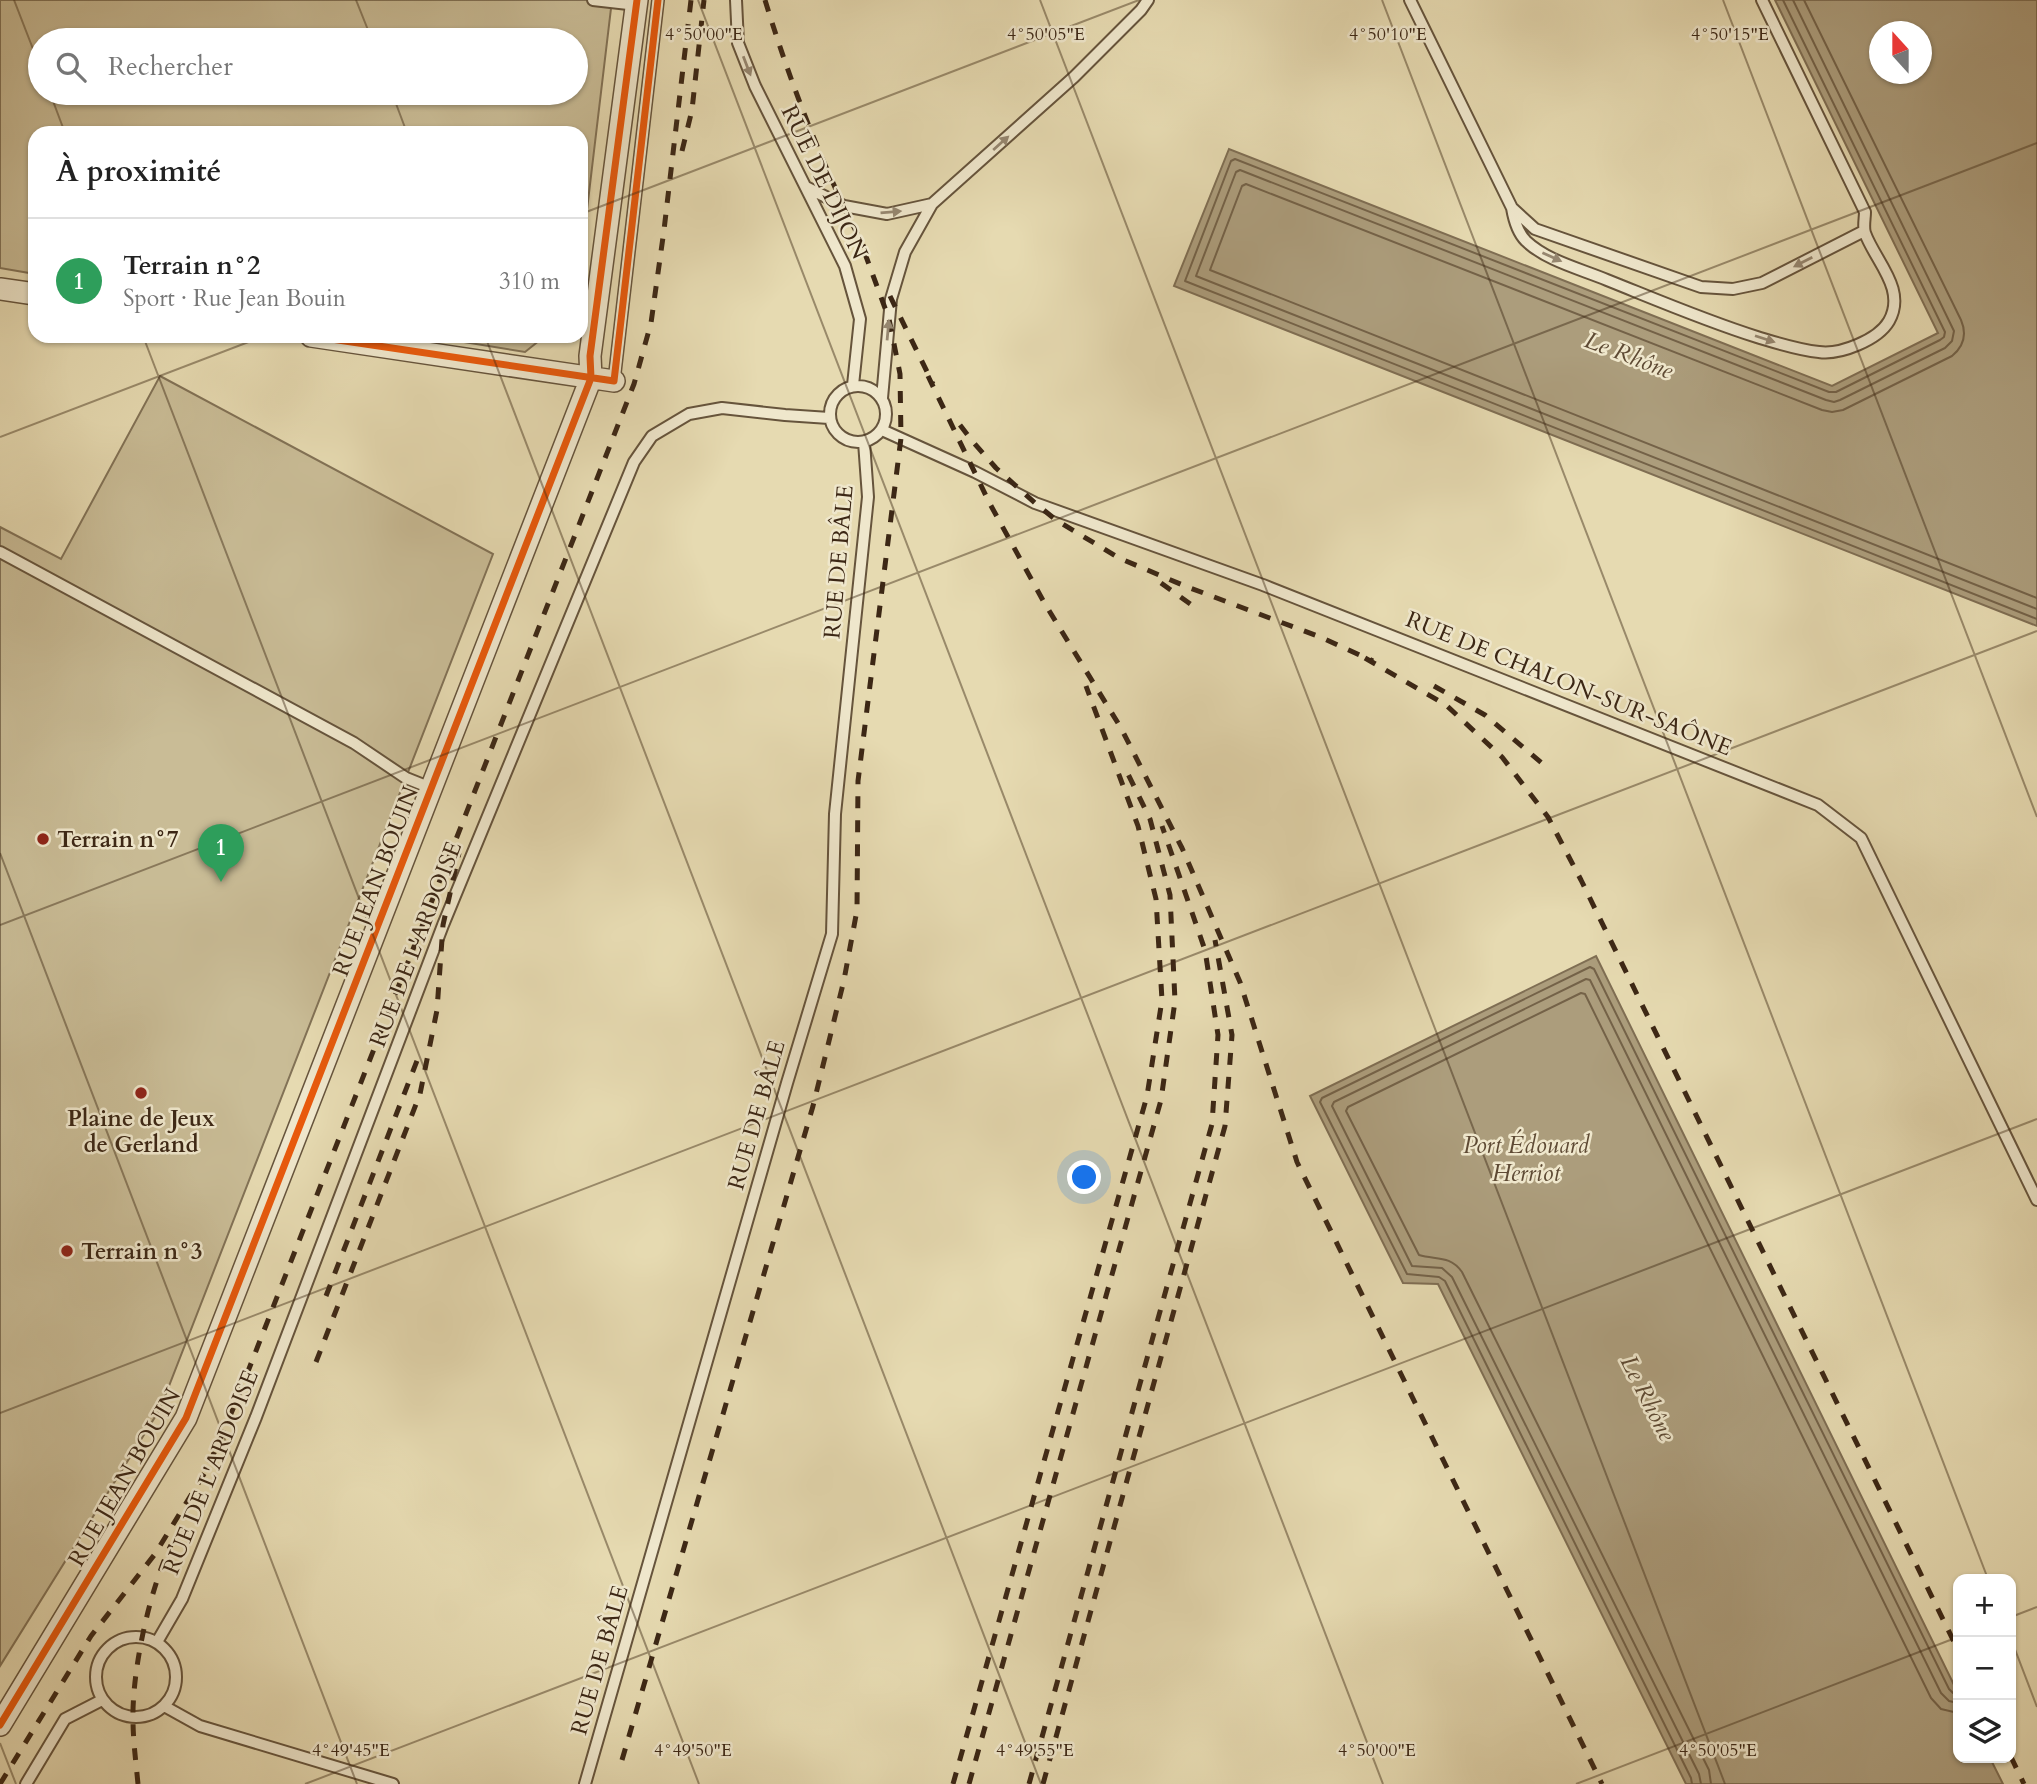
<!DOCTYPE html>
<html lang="fr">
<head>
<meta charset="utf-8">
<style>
	:root { --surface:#fff; --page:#f6f6f6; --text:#222; --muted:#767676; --line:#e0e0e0; --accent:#8f2418 }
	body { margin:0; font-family:Cardo,serif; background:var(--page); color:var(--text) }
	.controls { position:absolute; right:21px; bottom:21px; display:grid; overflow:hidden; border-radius:14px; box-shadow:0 2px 5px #0004 }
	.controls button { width:63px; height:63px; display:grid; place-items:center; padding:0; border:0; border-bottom:2px solid var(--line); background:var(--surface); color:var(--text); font:35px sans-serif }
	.compass { position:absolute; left:1869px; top:21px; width:63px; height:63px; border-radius:50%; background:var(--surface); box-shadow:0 2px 5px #0004; rotate:339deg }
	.you { position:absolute; left:1085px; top:1178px; width:24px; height:24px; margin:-18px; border:5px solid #fff; border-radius:50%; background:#1a73e8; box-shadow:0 0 0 10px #1a73e833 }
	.badge { display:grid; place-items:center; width:46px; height:46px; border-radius:50%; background:var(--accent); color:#fff; font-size:23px; font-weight:700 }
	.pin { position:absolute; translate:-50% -58px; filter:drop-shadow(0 2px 4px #0008) }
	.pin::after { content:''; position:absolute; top:37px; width:24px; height:21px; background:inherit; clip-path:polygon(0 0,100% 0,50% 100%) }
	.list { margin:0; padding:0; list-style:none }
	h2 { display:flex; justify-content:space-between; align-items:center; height:91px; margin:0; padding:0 28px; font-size:30px }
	h2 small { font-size:23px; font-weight:400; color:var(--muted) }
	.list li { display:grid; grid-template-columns:46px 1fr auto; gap:21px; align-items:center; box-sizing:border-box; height:126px; padding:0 28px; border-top:2px solid var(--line) }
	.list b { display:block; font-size:26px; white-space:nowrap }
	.list p { margin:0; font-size:23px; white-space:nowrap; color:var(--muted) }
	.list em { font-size:23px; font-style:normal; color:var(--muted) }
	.icon { flex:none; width:38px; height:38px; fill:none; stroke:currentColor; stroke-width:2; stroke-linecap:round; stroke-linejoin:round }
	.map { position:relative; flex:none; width:2037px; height:1784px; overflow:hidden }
	.search { position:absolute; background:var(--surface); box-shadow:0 2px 5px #0004; left:28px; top:28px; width:560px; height:77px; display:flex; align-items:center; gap:18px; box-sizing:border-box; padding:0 24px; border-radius:38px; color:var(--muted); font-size:26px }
	.panel { position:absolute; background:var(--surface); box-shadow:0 2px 5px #0004; left:28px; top:126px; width:560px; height:217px; border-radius:21px }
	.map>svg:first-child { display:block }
</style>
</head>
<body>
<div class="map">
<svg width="2037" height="1784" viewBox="0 0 2037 1784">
	<rect width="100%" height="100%" fill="#e6dab1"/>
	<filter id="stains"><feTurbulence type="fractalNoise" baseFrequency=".00286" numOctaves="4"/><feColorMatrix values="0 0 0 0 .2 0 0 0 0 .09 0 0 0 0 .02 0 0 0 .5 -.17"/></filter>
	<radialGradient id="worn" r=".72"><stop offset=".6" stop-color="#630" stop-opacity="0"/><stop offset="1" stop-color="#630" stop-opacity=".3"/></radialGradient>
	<!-- green -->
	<path fill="#c9bc96" stroke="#827256" stroke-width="2" fill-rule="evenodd" d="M0,0H612L581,260V133H35V274L0,268ZM40,40H576V93H40Z
		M427,336H545L525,352Z
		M160,376L493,554L160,1409L0,1666V527L61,559Z"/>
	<!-- water -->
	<path fill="#ac9d7c" stroke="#7f6e53" stroke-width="2" fill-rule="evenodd" d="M1775,0H2037V626L1174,286L1229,149L1832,386L1938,333ZM1880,32H1922V74H1880Z
		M1596,956L1958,1693V1758H1990L2003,1784H1686L1438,1284L1403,1283L1310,1096Z"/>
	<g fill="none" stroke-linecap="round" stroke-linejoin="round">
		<!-- shore -->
		<path stroke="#746248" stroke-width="2" d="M1783,0L1945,332L1944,337L1940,340L1836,392H1829L1235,159L1231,161L1185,281L2037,619
			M1793,0L1954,331L1952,341L1945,348L1840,400L1834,402L1826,400L1240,170L1236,172L1196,276L2037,609
			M1804,0L1961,320C1967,334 1964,346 1952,356L1843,410L1832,412L1822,410L1246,184L1242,186L1210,270L2037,598
			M1692,1784L1691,1778L1445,1281L1439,1277L1407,1274L1320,1102L1322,1098L1590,967L1594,969L1949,1689L1953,1693L1958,1694
			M1701,1784L1699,1774L1452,1277L1442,1268L1412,1266L1332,1106L1334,1102L1586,979L1590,980L1941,1693L1949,1701L1958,1703
			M1711,1784L1709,1770L1462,1272C1450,1255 1436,1260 1419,1255L1346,1111L1348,1107L1581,993L1585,994L1931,1698L1941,1709L1958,1713"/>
		<defs>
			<path id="lane" d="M593,0L637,5
				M736,0L738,43L755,86L845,266L860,319L853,385
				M1410,0L1512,208C1514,220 1517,232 1526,241C1547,261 1581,269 1607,280C1657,300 1706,321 1757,337C1777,343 1798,350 1819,352C1840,355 1878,340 1889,321C1907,289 1875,261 1865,233C1863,227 1865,218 1865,212L1762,0
				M806,187L844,206L887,214L932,204
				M1512,208L1535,229L1701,287L1733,289L1762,283L1864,231
				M614,381L658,0
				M830 414a28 28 0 1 1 56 0a28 28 0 1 1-56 0Z
				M882,398L891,299L905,252L932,204L1074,77L1141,10L1148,0
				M882,430L975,472L1035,503L1263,585L1818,805L1861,838L2037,1200
				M0,552L354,743L406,778L431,788
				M96 1677a40 40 0 1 1 80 0a40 40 0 1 1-80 0Z
				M157,1642L182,1599L256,1417L443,925L634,462L652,436L689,414L722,408L785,415L829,418
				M164,1706L200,1726L393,1784
				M26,1784L65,1719L102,1700
				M585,1784L787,1083L832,934L835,814L868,497L864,442"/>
			<path id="street" d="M0,289L35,294
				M311,336L614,381
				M0,1725L186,1418L591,378L590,356L637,0"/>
		</defs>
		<!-- lane casing -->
		<use href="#lane" stroke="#66543c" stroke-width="14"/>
		<!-- street casing -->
		<use href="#street" stroke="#66543c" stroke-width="24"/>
		<!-- lane -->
		<use href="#lane" stroke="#efe7cc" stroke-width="10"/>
		<!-- street -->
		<use href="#street" stroke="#efe7cc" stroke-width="21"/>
		<!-- rail -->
		<path stroke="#3c2715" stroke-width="5" stroke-dasharray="12 12" stroke-linecap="butt" d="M765,0C791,85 823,168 864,247
			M682,151L692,110L704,0
			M890,296L933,384
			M928,376L990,504L1045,604L1121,728L1182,848L1240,982L1297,1162L1602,1784
			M960,425L973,442L996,468L1035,503L1056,520L1119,558L1185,586L1320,637L1373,661
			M1161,583L1196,608
			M1365,658L1446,705L1502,757L1548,817L1581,880L1958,1650
			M1434,686L1485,715L1543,764
			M326,1296L420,1053
			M316,1362L420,1094L437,1010L443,925L459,853
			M2011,1757L2024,1784
			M622,1760L813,1106L844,980L857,910L858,781L901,438L900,374L889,319L860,240
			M0,1784L91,1636L155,1554L207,1469L236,1402L634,384L651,323L664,230L691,0
			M138,1784C136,1762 133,1741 133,1719C132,1670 150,1588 171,1545
			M953,1784L1147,1096L1162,1000L1156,899L1138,826L1086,686
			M969,1784L1161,1100L1175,1001L1170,895L1150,819L1128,774
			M1029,1784L1212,1124L1218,1035L1205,950L1162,826
			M1043,1784L1225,1126L1232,1035L1215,940"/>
		<defs>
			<path id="cycleway" d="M311,336L614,381L658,0
				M0,1725L186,1418L591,378L590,356L637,0"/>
		</defs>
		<!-- cycleway casing -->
		<use href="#cycleway" stroke="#efe7cc" stroke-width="11"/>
		<!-- cycleway -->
		<use href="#cycleway" stroke="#e8590c" stroke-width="7"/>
	</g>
	<!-- one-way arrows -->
	<defs><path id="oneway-solid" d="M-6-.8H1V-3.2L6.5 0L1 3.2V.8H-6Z" transform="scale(1.75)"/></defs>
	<g fill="#968770">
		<use href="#oneway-solid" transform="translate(747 66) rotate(69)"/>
		<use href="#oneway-solid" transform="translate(1001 143) rotate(-42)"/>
		<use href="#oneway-solid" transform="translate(891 212) rotate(-5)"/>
		<use href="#oneway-solid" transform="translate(1552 257) rotate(24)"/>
		<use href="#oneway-solid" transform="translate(1803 262) rotate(153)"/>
		<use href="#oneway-solid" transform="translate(888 330) rotate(-85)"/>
		<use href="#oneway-solid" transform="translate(1765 339) rotate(18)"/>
	</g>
	<!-- ticks -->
	<path fill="none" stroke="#3c2715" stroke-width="2" stroke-opacity="0.45" d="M14,0L40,67M356,0L372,40M698,0L1383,1784M1040,0L1725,1784M1382,0L1988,1579M1723,0L2037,817M50,93L65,133M392,93L407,133M581,214L1139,0M143,336L699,1784M485,336L1041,1784M0,437L264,336M0,853L357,1784M0,925L2037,143M0,1413L2037,631M2011,1617L2037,1607M2011,1639L2037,1707M0,1743L16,1784M305,1784L2037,1119M1576,1784L1958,1637"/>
	<!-- markers -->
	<g fill="#8f2418" stroke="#efe7cc" stroke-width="2.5">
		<circle cx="43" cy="839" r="7"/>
		<circle cx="141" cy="1093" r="7"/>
		<circle cx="67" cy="1251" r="7"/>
	</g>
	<g text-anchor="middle" stroke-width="5" stroke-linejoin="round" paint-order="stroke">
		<!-- street labels -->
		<g font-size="23" fill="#3c2715" stroke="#efe7cc">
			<text transform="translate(825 182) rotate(64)" y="8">RUE DE DIJON</text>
			<text transform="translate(838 562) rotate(-85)" y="8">RUE DE BÂLE</text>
			<text transform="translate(1569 683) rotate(22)" y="8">RUE DE CHALON-SUR-SAÔNE</text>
			<text transform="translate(375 881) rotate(-69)" y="8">RUE JEAN BOUIN</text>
			<text transform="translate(415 944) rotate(-69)" y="8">RUE DE L'ARDOISE</text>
			<text transform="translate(756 1115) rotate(-74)" y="8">RUE DE BÂLE</text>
			<text transform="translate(210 1472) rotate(-68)" y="8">RUE DE L'ARDOISE</text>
			<text transform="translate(124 1477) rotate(-60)" y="8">RUE JEAN BOUIN</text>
			<text transform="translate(599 1660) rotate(-74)" y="8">RUE DE BÂLE</text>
		</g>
		<!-- poi labels -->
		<g font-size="23" font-weight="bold" fill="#3c2715" stroke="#efe7cc" text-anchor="start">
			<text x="57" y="847">Terrain n°7</text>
			<text x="141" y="1126" text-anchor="middle">Plaine de Jeux<tspan x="141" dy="26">de Gerland</tspan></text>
			<text x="81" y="1259">Terrain n°3</text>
		</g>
		<!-- water labels -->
		<g font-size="24" font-style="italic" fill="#5e4a34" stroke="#efe7cc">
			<text transform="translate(1629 355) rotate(21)" y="8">Le Rhône</text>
			<text x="1526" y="1153">Port Édouard<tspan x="1526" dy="28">Herriot</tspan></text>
			<text transform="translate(1648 1398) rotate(63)" y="8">Le Rhône</text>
		</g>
	</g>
	<g font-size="18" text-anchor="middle" fill="#3c2715" stroke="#efe7cc" stroke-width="5" stroke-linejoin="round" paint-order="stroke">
		<text x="1046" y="40">4°50'05"E</text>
		<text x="704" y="40">4°50'00"E</text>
		<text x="1388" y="40">4°50'10"E</text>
		<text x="1730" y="40">4°50'15"E</text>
		<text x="351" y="1756">4°49'45"E</text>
		<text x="693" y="1756">4°49'50"E</text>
		<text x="1035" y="1756">4°49'55"E</text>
		<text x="1377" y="1756">4°50'00"E</text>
		<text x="1718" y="1756">4°50'05"E</text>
	</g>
	<rect width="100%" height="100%" filter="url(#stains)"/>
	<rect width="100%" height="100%" fill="url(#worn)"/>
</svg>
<div class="controls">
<button>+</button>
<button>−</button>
<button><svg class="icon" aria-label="layers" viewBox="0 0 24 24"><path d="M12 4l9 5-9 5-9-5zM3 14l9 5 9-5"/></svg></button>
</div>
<svg class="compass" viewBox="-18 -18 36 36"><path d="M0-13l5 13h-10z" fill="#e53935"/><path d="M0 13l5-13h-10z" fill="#767676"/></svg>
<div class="you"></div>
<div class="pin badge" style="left:221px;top:882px;background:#2e9e5b">1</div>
<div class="search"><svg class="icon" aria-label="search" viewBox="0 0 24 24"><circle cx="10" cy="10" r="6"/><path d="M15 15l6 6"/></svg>Rechercher</div>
<section class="panel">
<h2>À proximité<small></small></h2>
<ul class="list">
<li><span class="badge" style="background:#2e9e5b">1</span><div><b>Terrain n°2</b><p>Sport · Rue Jean Bouin</p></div><em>310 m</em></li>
</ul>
</section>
</div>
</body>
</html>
